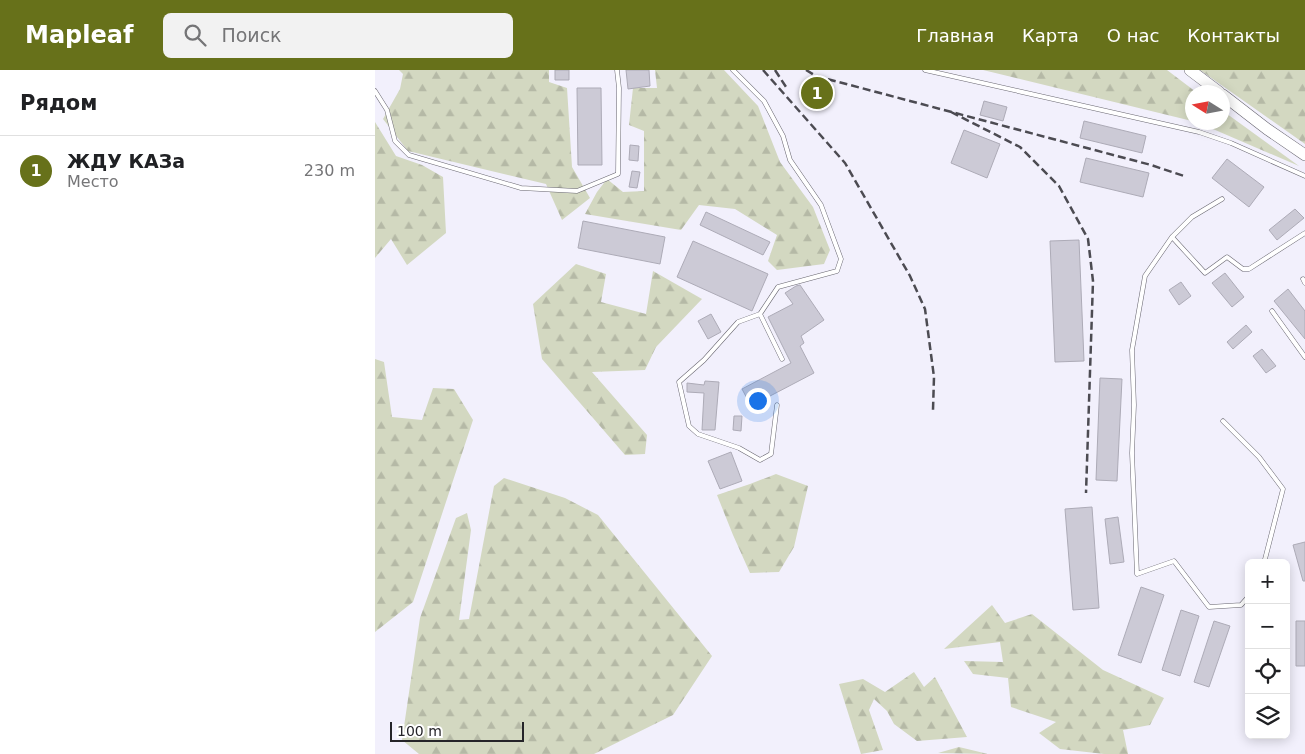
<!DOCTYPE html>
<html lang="ru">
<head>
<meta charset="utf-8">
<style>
	:root { --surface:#fff; --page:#f2f2f2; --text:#202124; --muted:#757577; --line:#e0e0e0; --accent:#67711a }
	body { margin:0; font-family:"DejaVu Sans",sans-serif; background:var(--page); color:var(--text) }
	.controls { position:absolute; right:15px; bottom:15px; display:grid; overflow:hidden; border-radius:8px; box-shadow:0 2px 12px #0003 }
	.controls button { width:45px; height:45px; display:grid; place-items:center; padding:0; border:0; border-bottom:1px solid var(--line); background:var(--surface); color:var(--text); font:25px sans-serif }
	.compass { position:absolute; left:810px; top:15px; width:45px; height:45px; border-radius:50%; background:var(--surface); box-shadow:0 2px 12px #0003; rotate:281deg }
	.scale { position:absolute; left:15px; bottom:12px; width:134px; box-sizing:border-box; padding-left:5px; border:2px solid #252429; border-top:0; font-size:14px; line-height:18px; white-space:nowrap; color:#252429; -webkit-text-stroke:4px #fff; paint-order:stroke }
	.you { position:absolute; left:382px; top:330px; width:18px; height:18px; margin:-12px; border:4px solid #fff; border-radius:50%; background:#1a73e8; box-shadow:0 0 0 8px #1a73e833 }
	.badge { display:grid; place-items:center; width:32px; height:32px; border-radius:50%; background:var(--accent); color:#fff; font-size:16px; font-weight:700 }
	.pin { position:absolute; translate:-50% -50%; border:2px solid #fff; box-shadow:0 1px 5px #0006 }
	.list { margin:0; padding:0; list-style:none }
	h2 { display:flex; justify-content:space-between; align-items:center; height:65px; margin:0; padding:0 20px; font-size:21px }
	h2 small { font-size:16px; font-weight:400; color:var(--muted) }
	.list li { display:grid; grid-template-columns:32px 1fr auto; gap:15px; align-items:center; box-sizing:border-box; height:70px; padding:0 20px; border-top:1px solid var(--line) }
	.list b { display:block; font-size:19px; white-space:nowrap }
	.list p { margin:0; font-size:16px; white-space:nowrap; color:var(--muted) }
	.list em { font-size:16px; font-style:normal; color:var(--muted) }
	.icon { flex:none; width:28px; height:28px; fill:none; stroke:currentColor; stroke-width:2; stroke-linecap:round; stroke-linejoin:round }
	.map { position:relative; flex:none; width:930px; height:684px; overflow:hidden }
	header { display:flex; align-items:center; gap:30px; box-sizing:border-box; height:70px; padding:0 25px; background:var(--accent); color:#fff }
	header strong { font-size:24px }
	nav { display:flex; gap:28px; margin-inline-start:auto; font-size:18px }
	.search { width:350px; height:45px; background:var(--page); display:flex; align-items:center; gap:12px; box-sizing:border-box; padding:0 18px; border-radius:8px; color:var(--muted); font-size:19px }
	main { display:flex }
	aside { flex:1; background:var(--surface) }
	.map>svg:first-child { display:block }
</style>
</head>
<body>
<header>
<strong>Mapleaf</strong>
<div class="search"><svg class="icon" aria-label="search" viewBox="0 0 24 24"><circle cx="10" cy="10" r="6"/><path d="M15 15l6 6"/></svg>Поиск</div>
<nav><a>Главная</a><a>Карта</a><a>О нас</a><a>Контакты</a></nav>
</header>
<main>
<aside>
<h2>Рядом<small></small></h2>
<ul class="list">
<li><span class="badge">1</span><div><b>ЖДУ КАЗа</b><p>Место</p></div><em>230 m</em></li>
</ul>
</aside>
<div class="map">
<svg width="930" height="684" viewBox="0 0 930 684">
	<defs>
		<pattern id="forest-firs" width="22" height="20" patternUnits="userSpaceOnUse" patternTransform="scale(1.25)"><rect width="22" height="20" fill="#d3d8c1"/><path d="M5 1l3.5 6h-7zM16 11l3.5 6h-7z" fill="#b5b9a6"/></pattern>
	</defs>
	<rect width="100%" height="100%" fill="#f2f0fc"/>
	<!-- forest -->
	<path fill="url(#forest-firs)" d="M24,0H174V12L192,18L197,97L215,128L187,150L171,114L33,81L8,49L25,19L28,4Z
		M280,0H349L383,36L405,92L438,137L455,180L449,194L402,200L393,191L402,165L360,139L324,135L306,160L210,144L222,122L232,109L248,122L269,121V61L254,55L258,18H282Z
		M608,0H792L821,22H818L817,51Z
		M825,0H930V74Z
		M848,41L924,96L824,53L848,52Z
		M0,52L21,86L47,95L68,107L71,163L32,195L16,169L0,188Z
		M201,194L231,204L226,232L271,244L278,201L327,229L281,277L270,300L217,302L272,365L270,384L250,385L167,289L158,234Z
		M0,289L9,292L17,347L47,350L58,318L79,319L98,350L38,532L0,562Z
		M401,404L433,416L419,477L404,502L375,503L358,465L342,425L375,414Z
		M129,408L190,428L223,445L337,586L298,645L219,684H44L27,670L45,548L81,448L92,443L96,460L84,550L94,549L119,416Z
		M617,535L630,553L657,544L728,600L789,628L775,655L748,660L753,684H729L685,679L664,663L681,652L636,637L633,608L598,604L589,591L628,592L625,572L569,579Z
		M539,602L549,617L560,607L592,667L542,671L519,654L512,641L499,629L494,640L508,680L486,684L464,614L488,609L510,622Z
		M584,677L613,684L563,683Z"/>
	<!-- building -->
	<path fill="#cccad6" stroke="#adabb7" d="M180,0H194V10H180Z
		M251,0H274L275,16L253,19Z
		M438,10L455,24L446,36L429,22Z
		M202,18H226L227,95H203Z
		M609,31L632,37L628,51L605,45Z
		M709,51L771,66L767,83L705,68Z
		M589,60L625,74L612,108L576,93Z
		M255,75L264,76L263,91L254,90Z
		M711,88L774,103L768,127L705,112Z
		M852,89L889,117L874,137L837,108Z
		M257,101L265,102L262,118L254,117Z
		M920,139L929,148L902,170L894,160Z
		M331,142L395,172L388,185L325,155Z
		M208,151L290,167L285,194L203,178Z
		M704,170L709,291L680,292L675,171Z
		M318,171L393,204L377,241L302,207Z
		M850,203L869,227L857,237L837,213Z
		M806,212L816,226L804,235L794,220Z
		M425,215L449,250L426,266L429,273L425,276L439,303L376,336L367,319L416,293L393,247L418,234L410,223L421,216Z
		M913,219L930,241V269L899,231Z
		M336,244L346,262L333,269L323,251Z
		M871,255L877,262L858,279L852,272Z
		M887,279L901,296L891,303L878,286Z
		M725,308L747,309L742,411L721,410Z
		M330,311L344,312L340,360H327L329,323L312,322V313L329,315Z
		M359,346H367L366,361L358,360Z
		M356,382L367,411L345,419L333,391Z
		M717,437L724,538L698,540L690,439Z
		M743,447L749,492L735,494L730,449Z
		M930,472V511H928L918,475Z
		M766,517L789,525L766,593L743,585Z
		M806,540L824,546L805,606L787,600Z
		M839,551L855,556L834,617L819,612Z
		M921,551H930V596H921Z"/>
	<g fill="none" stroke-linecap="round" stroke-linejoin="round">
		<defs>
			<path id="lane" d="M358,0L389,31L408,66L415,90L446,135L466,189L462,201L403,217L385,244L363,252L329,290L304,312L314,356L323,364L364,378L385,390L396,384L402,335
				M550,0L824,62L856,73L930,106
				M0,21L12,40L20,71L34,85L146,118L202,121L243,104L244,18L242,0
				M797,167L817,147L847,129
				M928,209L930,213
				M897,241L930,287
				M385,244L407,289
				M848,351L884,387L908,419L889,493
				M874,526L866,535L834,537L799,491L762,504L757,383L759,335L757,280L770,206L797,167L830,203L852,187L868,199H874L930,163"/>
			<path id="secondary" d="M815,0L844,22
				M848,25L892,59L930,85"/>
		</defs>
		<!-- lane casing -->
		<use href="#lane" stroke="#686670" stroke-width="5"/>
		<!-- secondary casing -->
		<use href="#secondary" stroke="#686670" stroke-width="12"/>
		<!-- lane -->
		<use href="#lane" stroke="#fff" stroke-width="4"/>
		<!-- secondary -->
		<use href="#secondary" stroke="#fff" stroke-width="11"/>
		<!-- rail -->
		<path stroke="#4c4b52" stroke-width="2.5" stroke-dasharray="8 4" stroke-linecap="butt" d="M388,0L470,93L535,206L550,239L559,307L558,340
			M400,0L413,20
			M431,0L441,6L776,95L809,106
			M576,42L645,77L684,116L713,169L718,211L711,423"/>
	</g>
</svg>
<div class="controls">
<button>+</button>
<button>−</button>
<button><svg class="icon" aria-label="locate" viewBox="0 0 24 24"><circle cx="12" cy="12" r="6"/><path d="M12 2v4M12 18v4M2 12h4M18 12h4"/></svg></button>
<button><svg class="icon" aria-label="layers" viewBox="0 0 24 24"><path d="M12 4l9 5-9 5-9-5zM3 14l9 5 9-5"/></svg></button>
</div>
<svg class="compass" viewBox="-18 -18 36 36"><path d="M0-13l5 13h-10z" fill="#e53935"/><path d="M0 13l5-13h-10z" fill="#757577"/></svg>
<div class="scale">100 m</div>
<div class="you"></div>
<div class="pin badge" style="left:442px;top:23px">1</div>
</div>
</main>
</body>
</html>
